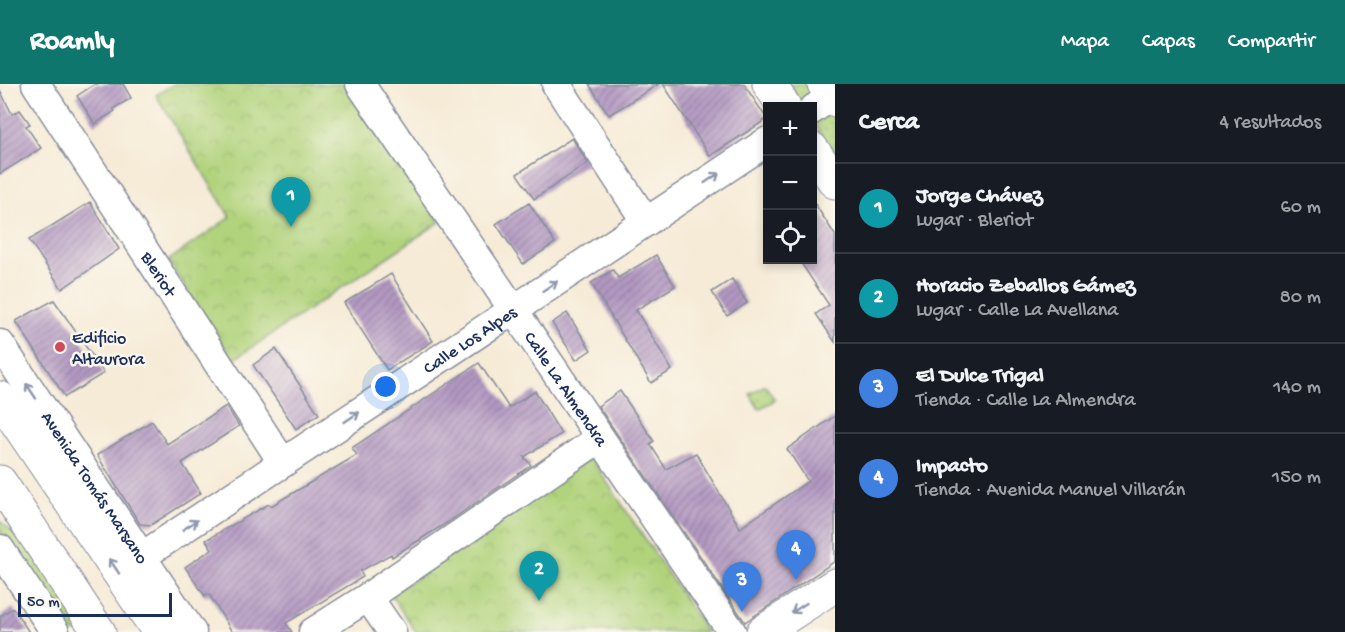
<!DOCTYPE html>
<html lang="es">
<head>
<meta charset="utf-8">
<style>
	:root { --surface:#171b24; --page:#20242c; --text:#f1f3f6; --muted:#9ea1a6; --line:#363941; --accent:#0f766e }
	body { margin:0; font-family:"Gochi Hand",sans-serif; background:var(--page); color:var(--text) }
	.controls { position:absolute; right:18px; top:18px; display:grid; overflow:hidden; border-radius:0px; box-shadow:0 3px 9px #0003 }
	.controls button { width:54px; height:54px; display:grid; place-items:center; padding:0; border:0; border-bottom:2px solid var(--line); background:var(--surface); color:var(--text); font:30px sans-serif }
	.scale { position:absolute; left:18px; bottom:15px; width:154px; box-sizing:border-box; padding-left:6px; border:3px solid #1b2f5e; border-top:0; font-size:16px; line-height:21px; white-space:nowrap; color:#1b2f5e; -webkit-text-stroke:4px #fbf7ec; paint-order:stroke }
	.you { position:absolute; left:386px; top:303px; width:21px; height:21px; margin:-15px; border:4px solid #fff; border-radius:50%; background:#1a73e8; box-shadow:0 0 0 9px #1a73e833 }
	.badge { display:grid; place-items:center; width:39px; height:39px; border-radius:50%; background:var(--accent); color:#fff; font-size:20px; font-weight:700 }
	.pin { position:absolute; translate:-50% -50px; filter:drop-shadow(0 2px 3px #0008) }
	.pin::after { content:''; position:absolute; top:32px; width:21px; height:18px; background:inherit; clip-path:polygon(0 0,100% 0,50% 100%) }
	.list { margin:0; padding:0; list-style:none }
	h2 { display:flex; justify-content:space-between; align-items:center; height:78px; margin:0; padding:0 24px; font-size:26px }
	h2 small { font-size:20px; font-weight:400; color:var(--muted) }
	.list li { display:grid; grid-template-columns:39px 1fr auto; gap:18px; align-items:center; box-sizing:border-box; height:90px; padding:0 24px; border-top:2px solid var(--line) }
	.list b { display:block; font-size:22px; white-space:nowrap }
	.list p { margin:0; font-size:20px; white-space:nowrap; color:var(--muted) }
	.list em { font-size:20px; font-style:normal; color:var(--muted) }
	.icon { flex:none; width:33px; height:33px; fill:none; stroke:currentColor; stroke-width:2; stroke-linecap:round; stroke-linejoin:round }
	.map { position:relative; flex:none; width:835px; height:548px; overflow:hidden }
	header { display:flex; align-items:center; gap:36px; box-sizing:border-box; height:84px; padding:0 30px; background:var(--accent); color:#fff }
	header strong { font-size:28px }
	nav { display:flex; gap:33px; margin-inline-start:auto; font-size:21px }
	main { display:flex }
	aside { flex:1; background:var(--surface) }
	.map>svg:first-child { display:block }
</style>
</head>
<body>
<header>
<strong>Roamly</strong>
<nav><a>Mapa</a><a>Capas</a><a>Compartir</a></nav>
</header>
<main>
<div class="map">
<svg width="835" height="548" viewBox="0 0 835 548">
	<defs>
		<pattern id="grass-dots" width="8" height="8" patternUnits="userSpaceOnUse" patternTransform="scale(1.5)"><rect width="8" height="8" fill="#b1d37c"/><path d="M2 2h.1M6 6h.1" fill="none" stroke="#98b56e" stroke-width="1.8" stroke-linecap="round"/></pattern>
		<pattern id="park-crowns" width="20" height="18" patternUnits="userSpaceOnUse" patternTransform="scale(1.5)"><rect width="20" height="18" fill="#b1d37c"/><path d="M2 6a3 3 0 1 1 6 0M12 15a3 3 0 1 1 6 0" fill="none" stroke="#98b56e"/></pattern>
		<pattern id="building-hatch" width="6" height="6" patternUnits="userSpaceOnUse" patternTransform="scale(1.5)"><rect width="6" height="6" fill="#b399c2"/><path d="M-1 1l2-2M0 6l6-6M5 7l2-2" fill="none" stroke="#917da1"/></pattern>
	</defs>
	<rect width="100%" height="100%" fill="#fbf7ec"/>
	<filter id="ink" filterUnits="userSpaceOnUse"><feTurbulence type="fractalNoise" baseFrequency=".0167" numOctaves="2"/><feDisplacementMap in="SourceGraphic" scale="12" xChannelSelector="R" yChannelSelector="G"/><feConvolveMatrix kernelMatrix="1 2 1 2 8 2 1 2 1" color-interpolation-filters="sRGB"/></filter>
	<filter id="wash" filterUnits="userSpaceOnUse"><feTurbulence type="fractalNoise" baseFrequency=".008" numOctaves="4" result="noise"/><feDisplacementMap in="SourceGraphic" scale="24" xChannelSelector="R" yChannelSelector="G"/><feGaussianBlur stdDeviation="1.35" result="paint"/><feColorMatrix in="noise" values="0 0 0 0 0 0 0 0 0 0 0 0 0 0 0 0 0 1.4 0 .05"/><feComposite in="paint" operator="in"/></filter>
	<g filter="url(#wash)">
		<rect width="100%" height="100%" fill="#f6ebd7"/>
		<!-- grass -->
		<path fill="url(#grass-dots)" stroke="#66816d" stroke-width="1.5" d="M789,0H812L835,35V72Z
			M765,301L775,316L759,325L750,310Z
			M0,437L36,468L86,548H66L0,447Z"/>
		<!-- park -->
		<path fill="url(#park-crowns)" stroke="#66816d" stroke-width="1.5" d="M174,0H347L440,138L233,276L168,177L230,133L156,11Z
			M591,374L707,548H416L391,511Z"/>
		<g id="blocks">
			<!-- building -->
			<path fill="url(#building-hatch)" d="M95,0H123L131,14L113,25L115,27L95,40L77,12Z
				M589,0H659L609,31Z
				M663,0H744L767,35L710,72Z
				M0,6L12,30L20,26L30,40L26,42L41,64L0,90Z
				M572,54L588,79L534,115L517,90Z
				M813,117L835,151V258L816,230L829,221L799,176H813Z
				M90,118L119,165L62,205L29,156Z
				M529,119L555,159L523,180L496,140Z
				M656,171L675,202L636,226L672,286L651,299L591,199L613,186L618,194Z
				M391,190L433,257L387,286L344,219Z
				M732,195L747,219L727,232L712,208Z
				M54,216L104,289L65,313L16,237Z
				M567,229L591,266L576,276L552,239Z
				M276,265L319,330L296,345L253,281Z
				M479,279L509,324L535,307L561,350L524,373L531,381L448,438L392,473L391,470L360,487L363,493L286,539L292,548H232L209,510L205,512L185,483L212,465L206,456L269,420L271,422L357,371L352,364Z
				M620,307L654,357L650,360L666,385L696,369L740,444L808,397L787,365L835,332V477L745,538L598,322Z
				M226,322L239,342L182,379L201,409L151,441L140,440L97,371L152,337L167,360Z
				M13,524L29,548H0V532Z"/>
		</g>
	</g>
	<g filter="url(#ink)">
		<use href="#blocks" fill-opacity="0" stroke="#888d9a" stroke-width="1.5"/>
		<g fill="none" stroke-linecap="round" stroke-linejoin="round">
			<defs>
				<g id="minor">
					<path id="s1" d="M36,0L283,379"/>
					<path id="s2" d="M360,0L732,548"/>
					<path d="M556,0L646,138"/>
					<path d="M812,26L832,12"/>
					<path id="s3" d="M0,260L192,548"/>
					<path d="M0,465L55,548"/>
					<path id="s4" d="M141,473L768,57"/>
					<path d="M368,513L392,548"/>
					<path d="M313,548L368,513L600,354"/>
				</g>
				<path id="major" d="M769,0L784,22
					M824,0L835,16
					M812,65L835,98
					M0,314L159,548
					M0,398L99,548
					M763,548L835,501"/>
			</defs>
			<!-- minor casing -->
			<use href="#minor" stroke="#888d9a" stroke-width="31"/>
			<!-- major casing -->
			<use href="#major" stroke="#888d9a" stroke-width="35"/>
			<!-- minor -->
			<use href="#minor" stroke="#fff" stroke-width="28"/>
			<!-- major -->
			<use href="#major" stroke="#fff" stroke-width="33"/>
		</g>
		<!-- one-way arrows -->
		<defs><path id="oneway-shaft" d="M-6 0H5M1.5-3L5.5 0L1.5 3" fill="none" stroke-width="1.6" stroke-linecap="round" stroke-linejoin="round" transform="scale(1.5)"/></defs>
		<g stroke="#8d97ae">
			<use href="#oneway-shaft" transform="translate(712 94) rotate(-34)"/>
			<use href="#oneway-shaft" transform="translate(550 202) rotate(-34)"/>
			<use href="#oneway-shaft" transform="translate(31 307) rotate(-124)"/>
			<use href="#oneway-shaft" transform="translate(352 333) rotate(-34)"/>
			<use href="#oneway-shaft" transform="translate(190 441) rotate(-34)"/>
			<use href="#oneway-shaft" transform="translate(114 482) rotate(-124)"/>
			<use href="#oneway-shaft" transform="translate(799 524) rotate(147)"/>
		</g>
	</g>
	<!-- markers -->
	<circle fill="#d1495b" stroke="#fbf7ec" stroke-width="2" cx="60" cy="263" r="6"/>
	<g text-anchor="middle" stroke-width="5" stroke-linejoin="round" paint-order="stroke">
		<!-- street labels -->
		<g font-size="18" fill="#1b2f5e" stroke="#fbf7ec">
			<text dy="6" stroke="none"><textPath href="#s1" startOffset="226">Bleriot</textPath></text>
			<text dy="6" stroke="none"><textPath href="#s4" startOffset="394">Calle Los Alpes</textPath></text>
			<text dy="6" stroke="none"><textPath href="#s2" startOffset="368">Calle La Almendra</textPath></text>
			<text dy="6" stroke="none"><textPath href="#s3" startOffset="172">Avenida Tomás Marsano</textPath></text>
		</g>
		<!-- poi labels -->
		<g font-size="18" fill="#1b2f5e" stroke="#fbf7ec" text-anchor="start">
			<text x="72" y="259">Edificio<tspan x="72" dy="21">Altaurora</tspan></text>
		</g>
	</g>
</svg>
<div class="controls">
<button>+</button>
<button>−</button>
<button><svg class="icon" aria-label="locate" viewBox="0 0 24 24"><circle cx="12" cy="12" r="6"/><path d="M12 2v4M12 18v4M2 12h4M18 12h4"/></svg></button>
</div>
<div class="scale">50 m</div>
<div class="you"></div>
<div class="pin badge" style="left:291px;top:143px;background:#0f9aa8">1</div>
<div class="pin badge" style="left:539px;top:517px;background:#0f9aa8">2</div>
<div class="pin badge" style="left:742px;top:528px;background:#3f7fe0">3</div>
<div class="pin badge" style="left:796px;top:496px;background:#3f7fe0">4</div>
</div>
<aside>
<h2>Cerca<small>4 resultados</small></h2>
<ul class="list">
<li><span class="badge" style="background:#0f9aa8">1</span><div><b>Jorge Chávez</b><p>Lugar · Bleriot</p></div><em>60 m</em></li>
<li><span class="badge" style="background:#0f9aa8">2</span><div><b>Horacio Zeballos Gámez</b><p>Lugar · Calle La Avellana</p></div><em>80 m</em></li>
<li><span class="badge" style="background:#3f7fe0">3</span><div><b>El Dulce Trigal</b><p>Tienda · Calle La Almendra</p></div><em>140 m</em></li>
<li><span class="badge" style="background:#3f7fe0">4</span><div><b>Impacto</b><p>Tienda · Avenida Manuel Villarán</p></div><em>150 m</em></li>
</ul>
</aside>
</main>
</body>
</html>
